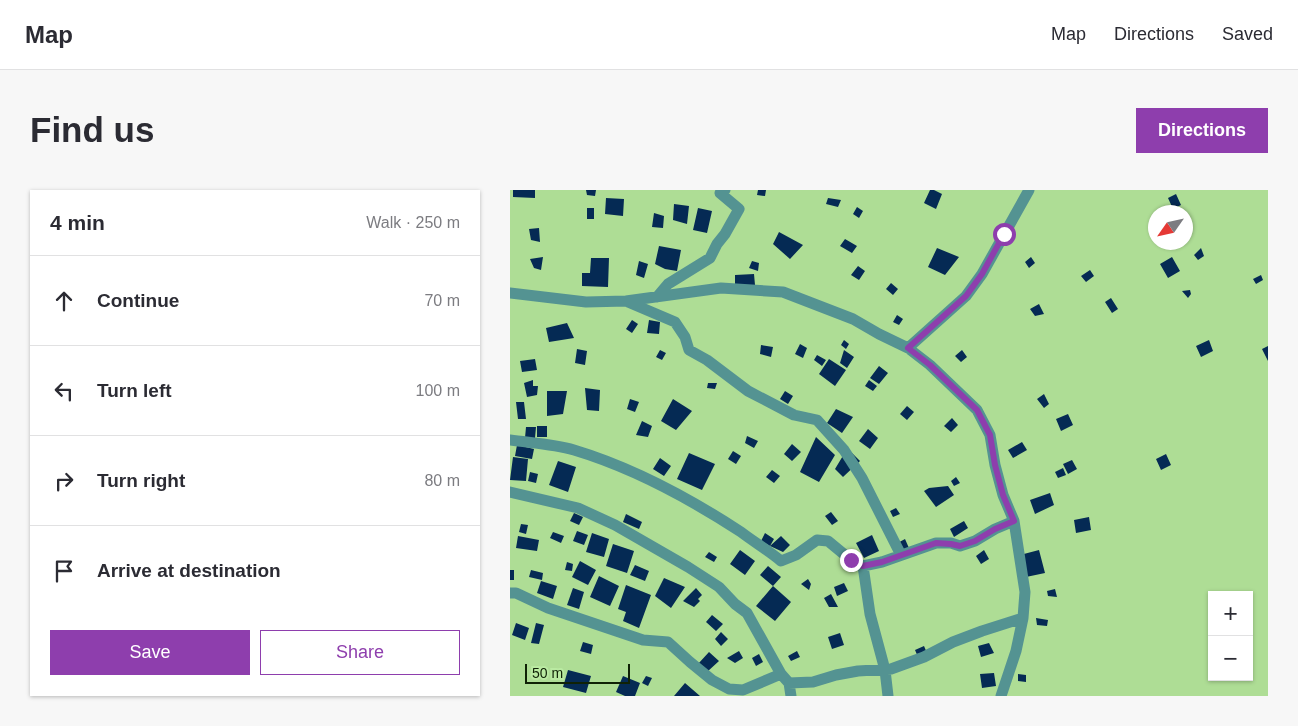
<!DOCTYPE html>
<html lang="en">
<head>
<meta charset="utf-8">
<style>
	:root { --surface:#fff; --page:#f7f7f7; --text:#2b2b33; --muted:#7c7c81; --line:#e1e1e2; --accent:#8e3ead }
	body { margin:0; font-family:Arial,sans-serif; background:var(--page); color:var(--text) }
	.controls { position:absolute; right:15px; bottom:15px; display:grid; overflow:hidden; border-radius:0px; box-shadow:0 1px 4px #0004 }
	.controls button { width:45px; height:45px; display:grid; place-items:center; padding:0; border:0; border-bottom:1px solid var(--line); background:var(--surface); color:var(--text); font:25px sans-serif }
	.compass { position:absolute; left:638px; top:15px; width:45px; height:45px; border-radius:50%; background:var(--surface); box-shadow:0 1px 4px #0004; rotate:236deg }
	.scale { position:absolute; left:15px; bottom:12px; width:105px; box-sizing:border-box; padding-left:5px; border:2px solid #102206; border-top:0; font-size:14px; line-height:18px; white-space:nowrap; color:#102206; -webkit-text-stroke:4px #baeaa2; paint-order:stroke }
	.stop { position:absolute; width:15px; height:15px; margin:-11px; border:4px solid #8e3ead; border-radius:50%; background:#fff }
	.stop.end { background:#8e3ead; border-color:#fff; box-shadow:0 1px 5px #0008 }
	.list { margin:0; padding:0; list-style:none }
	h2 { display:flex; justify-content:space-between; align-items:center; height:65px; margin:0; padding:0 20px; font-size:21px }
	h2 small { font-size:16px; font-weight:400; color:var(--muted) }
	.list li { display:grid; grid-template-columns:32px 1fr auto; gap:15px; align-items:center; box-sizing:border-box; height:90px; padding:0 20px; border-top:1px solid var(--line) }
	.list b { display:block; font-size:19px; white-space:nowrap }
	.list em { font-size:16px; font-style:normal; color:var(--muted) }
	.actions { display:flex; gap:10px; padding:15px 20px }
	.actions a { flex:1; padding:11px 0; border:1px solid var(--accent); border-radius:0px; text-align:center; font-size:18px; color:var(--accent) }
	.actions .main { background:var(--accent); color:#fff }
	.icon { flex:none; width:28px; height:28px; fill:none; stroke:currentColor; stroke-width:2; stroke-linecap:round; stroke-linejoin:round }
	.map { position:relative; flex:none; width:758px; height:506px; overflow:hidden; border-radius:0px }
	header { display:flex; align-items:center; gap:30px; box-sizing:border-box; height:70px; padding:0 25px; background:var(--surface); border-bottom:1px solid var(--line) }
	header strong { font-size:24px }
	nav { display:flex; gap:28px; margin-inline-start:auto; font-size:18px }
	.intro { display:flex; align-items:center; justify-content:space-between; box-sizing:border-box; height:120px; padding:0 30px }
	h1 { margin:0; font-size:35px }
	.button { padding:12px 22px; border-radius:0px; background:var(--accent); color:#fff; font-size:18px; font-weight:700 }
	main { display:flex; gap:30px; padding:0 30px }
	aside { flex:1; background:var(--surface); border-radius:0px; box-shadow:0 1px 4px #0004 }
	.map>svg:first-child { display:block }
</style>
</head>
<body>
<header>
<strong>Map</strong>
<nav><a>Map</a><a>Directions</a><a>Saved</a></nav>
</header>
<div class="intro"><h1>Find us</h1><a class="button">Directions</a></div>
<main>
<aside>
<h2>4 min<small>Walk · 250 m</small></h2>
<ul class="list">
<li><svg class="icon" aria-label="ahead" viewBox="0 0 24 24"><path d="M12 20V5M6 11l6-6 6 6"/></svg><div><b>Continue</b></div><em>70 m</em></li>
<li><svg class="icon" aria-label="left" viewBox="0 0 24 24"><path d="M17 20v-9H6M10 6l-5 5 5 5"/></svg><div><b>Turn left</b></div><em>100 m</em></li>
<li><svg class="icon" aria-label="right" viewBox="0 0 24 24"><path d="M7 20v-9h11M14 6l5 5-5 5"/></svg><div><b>Turn right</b></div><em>80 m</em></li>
<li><svg class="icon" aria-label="arrive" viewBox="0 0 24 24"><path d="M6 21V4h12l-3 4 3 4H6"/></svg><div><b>Arrive at destination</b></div></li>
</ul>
<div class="actions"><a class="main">Save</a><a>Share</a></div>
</aside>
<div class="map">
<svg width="758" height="506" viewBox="0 0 758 506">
	<rect width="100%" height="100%" fill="#aedd95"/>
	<!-- building -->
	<path fill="#052a54" d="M3,0H25V8L3,7Z
		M76,0H86L85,6L77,5Z
		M248,0H256L255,6L247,5Z
		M420,0H424L432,4L426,19L414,13Z
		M666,4L671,15L663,19L658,8Z
		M96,8L114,9L113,26L95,24Z
		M318,8L331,10L328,17L316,14Z
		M164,14L179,16L177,34L163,30Z
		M347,17L353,21L349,28L343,24Z
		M77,18H84V29H77Z
		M188,18L202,21L197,43L183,40Z
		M144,23L154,26L153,38L142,37Z
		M29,38L30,52L21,50L19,39Z
		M269,42L293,55L280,69L263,54Z
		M335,49L347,56L342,63L330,56Z
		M149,56L171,60L167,81L155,79L145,74Z
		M427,58L449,67L435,85L418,77Z
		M691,58L694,66L688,70L684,65Z
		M33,67L31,80L24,78L20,69Z
		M521,67L525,73L519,78L515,72Z
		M662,67L670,81L658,88L650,74Z
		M81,68H99L98,97L72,96V83H80Z
		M129,71L138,74L134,88L126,85Z
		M242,71L249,73L248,81L239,78Z
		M348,76L355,81L349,90L341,85Z
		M580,80L584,86L576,92L571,86Z
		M244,84L245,95L225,96V85Z
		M751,85L753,90L746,94L743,89Z
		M381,93L388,99L383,105L376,99Z
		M680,100L681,104L678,108L672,101Z
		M601,108L608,119L602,123L595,112Z
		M529,114L534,124L525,126L520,119Z
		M387,125L393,129L389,135L383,132Z
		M122,130L128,134L122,143L116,139Z
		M139,130L150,132L149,144L137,143Z
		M57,133L64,148L39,152L36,138Z
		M334,150L339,154L336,159L331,155Z
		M699,150L703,161L691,167L686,156Z
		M290,154L297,158L293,168L285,164Z
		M251,155L263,157L261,167L250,164Z
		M758,156V171L752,159Z
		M67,159L77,161L75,175L65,173Z
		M150,160L156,163L152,170L146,167Z
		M334,160L344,167L337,178L330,173Z
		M452,160L457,167L451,172L445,166Z
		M307,165L316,170L312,176L304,170Z
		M25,169L27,180L12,182L10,171Z
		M319,169L336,180L325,196L309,184Z
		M369,176L378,183L369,194L360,188Z
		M23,190V196H28L27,205L17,207L14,193Z
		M359,190L367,196L363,201L355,196Z
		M198,193H207L205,199L197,198Z
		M75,198L90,200L89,221L77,220Z
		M37,201H57L53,224L37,226Z
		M275,201L283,206L278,214L270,209Z
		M534,204L539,214L534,218L527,209Z
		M120,209L129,212L125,222L117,219Z
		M163,209L182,221L166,240L151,231Z
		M6,212H14L16,229H8Z
		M397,216L404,222L397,230L390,224Z
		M326,219L343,227L332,243L317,233Z
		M558,224L563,235L551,241L546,229Z
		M442,228L448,235L441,242L434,236Z
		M132,231L142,236L138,247L126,245Z
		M27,236H37V247H27Z
		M16,237H26L25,248H15Z
		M358,239L368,248L360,259L349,251Z
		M237,246L248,251L244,258L235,253Z
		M306,247L325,265L309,292L290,282Z
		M512,252L517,260L503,268L498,260Z
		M282,254L291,262L282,271L274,264Z
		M7,255L24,259L22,269L5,266Z
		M223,261L231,266L226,274L218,269Z
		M179,263L205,274L192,300L167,289Z
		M342,263L350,271L333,287L325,279L334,264Z
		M656,264L661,275L651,280L646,269Z
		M3,267L18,269L16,291L0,290Z
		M150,268L161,276L154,286L143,279Z
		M562,270L567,279L558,284L553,274Z
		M48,271L66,277L58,302L39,295Z
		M553,278L556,285L548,288L545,282Z
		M262,280L270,286L264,293L256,287Z
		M20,282L28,284L26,293L18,291Z
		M446,287L450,293L444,296L441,291Z
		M438,296L444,305L426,317L414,301L419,298Z
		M540,303L544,315L525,324L520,310Z
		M386,318L390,324L383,327L380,321Z
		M321,322L328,331L322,335L315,326Z
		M64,323L73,327L69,335L60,331Z
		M116,324L132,332L129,339L113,332Z
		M579,327L581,340L566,343L564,330Z
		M454,331L458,338L444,347L440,339Z
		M11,334L18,335L16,344L9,342Z
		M67,341L78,345L74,355L63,351Z
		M43,342L54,346L51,353L40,348Z
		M82,343L99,349L94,367L76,362Z
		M255,343L264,349L260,356L271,346L280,355L273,362L260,356L251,351Z
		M362,345L369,361L354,368L346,353Z
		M8,346L29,350L27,361L6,358Z
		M395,349L402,365L382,356Z
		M103,354L124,361L117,383L96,376Z
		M230,360L245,371L235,385L220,374Z
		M474,360L479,369L471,374L466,366Z
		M529,360L535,383L516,387L510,365Z
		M199,362L207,367L204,372L195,367Z
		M70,371L86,380L78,395L62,387Z
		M57,372L63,374L62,381L55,380Z
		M125,375L139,381L135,391L120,385Z
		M258,376L271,387L263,396L250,385Z
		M0,380H4V390H0Z
		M21,380L33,383L32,390L19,387Z
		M89,386L109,396L100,416L80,407Z
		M154,388L175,397L161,418L145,406Z
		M298,389L301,394L299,400L291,394Z
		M31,391L47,396L43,409L27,403Z
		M334,393L338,401L327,406L324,397Z
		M116,395L141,405L129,438L113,431L116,422L108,419Z
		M263,396L281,412L265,431L246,416Z
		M63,398L74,402L69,419L57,415Z
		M186,398L192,405L188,409L190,411L184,417L173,411Z
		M545,399L547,407L538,406L537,401Z
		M321,404L328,417H319L314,408Z
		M202,425L213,434L206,441L196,432Z
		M526,428L538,430L537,436L527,435Z
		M6,433L19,438L15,450L2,445Z
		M26,433L34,435L29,454L21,453Z
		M211,442L218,449L211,456L205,449Z
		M330,443L334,455L322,459L318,447Z
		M73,452L83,455L81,464L70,461Z
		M479,453L484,463L471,467L468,456Z
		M414,456L417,463L408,467L405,460Z
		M229,461L233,468L225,473L217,468Z
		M287,461L290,467L281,471L278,466Z
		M199,462L209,471L197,482L188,474Z
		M249,464L253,472L246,476L242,468Z
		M58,480L81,486L76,503L53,497Z
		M484,483L486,496L472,498L470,484Z
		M508,484L516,485V492L508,491Z
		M113,486L130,493L125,506H115L106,502Z
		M136,486L142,488L138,496L132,493Z
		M175,493L190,506H164Z"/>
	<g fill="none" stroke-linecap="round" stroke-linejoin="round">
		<!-- minor -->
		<path stroke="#549392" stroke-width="11" d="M0,103L76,112L116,111L211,98L273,102L343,129L369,144L398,158L420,175L467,220L480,245L485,275L493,305L504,331L515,402L513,428L506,461L491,506
			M147,107L158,94L200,68L207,54L215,44L229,19L210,3L215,0
			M118,112L165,132L175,147L179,160L197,170L238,201L284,225L307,230L334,260L352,288L391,365
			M398,158L456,106L472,84L519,0
			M0,250C21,253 43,254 64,260C124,278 179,308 231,342C244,352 258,360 271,371L286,365L307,350L318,351L341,370L353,376L372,372L426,353H441L450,356L465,351L485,339L504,331
			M0,302L68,318L105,335L178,377L209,397L225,414L237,423L271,484L279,493L281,506
			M353,376L360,424L375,480L378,506
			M0,403H6L38,418L133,450L158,452L180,472L202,490L219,499L233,500L271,484
			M279,493L303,492L326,485L348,481L381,479L414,467L443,452L472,441L513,428"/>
	</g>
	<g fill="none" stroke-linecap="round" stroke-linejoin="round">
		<!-- route -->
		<path stroke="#8e3ead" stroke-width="6" d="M341,370L353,376L372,372L426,353L441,354L450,356L465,351L485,339L504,331L493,305L485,275L480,245L467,220L420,175L398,158L456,106L472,84L494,44"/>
	</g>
</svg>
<div class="controls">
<button>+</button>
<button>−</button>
</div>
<svg class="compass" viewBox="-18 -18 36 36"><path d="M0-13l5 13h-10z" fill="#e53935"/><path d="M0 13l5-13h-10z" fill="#7c7c81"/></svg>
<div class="scale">50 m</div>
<div class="stop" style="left:494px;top:44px"></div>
<div class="stop end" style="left:341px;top:370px"></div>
</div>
</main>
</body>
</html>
